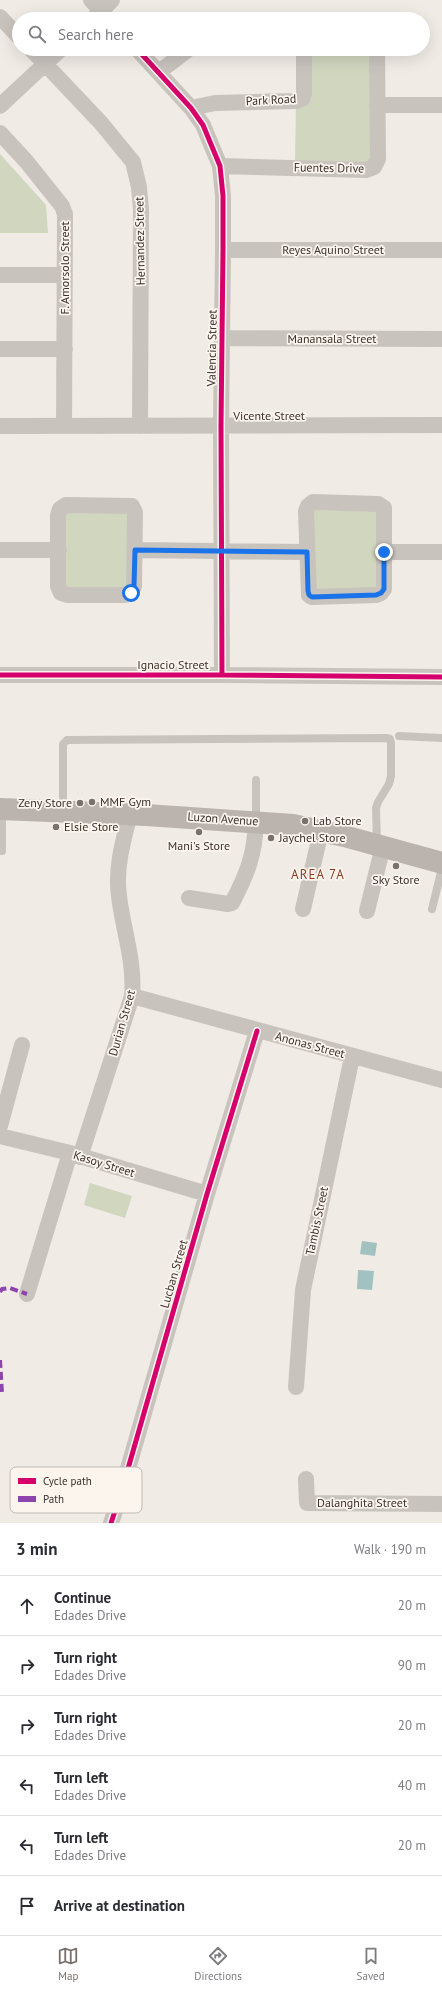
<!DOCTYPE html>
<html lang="en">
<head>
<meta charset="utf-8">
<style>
	:root { --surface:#fff; --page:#f2f2f3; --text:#2b2b33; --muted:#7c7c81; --line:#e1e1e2; --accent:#7a716c }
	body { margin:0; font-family:"PT Sans",sans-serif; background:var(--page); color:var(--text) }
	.stop { position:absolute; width:12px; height:12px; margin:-9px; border:3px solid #1a73e8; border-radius:50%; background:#fff }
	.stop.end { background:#1a73e8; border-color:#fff; box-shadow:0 1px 4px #0008 }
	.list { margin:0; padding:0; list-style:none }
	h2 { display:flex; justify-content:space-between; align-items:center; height:52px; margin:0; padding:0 16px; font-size:17px }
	h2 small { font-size:13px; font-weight:400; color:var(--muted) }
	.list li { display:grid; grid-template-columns:26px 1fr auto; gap:12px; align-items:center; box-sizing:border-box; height:60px; padding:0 16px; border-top:1px solid var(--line) }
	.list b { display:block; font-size:15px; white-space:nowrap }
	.list p { margin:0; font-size:13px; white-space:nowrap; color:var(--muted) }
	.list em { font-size:13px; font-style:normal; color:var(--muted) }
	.icon { flex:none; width:22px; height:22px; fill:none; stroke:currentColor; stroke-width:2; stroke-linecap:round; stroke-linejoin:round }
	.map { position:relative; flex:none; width:442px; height:1523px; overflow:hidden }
	.search { position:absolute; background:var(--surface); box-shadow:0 4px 16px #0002; left:12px; right:12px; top:12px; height:44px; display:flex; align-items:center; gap:10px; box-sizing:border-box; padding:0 14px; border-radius:22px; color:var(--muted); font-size:15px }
	.sheet { height:412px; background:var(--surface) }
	nav { display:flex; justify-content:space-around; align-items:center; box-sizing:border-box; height:56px; border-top:1px solid var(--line); background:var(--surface); font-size:11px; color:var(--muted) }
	nav a { display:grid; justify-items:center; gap:2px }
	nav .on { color:var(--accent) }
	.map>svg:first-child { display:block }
</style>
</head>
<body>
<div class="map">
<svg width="442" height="1523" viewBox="0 0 442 1523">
	<rect width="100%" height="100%" fill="#f0ebe5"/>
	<!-- green -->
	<path fill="#d1d6bf" d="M308,51H371L370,163L295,162L296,105Z
		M0,154L46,205L48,233H0Z
		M66,509H129V588H65Z
		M313,510L377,511L376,593L311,592Z
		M90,1183L132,1196L125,1218L84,1205Z"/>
	<!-- water -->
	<path fill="#a1c2c1" d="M362,1241L377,1243L375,1256L360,1254Z
		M358,1270L374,1271L372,1290L357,1289Z"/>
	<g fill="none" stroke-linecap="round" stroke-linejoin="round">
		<!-- lane -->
		<path stroke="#c9c3be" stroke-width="8" d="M399,736L442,738
			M2,810V851
			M63,810V744L67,740L386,738L390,739L391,743V776L389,784L378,802L376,808L377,844
			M256,821V780
			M432,909L442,868"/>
		<!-- street -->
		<path stroke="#c9c3be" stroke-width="16" d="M91,0L108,19
			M0,17L19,37
			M93,19L112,0
			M31,49L101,123L133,162L139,187L141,210L140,426
			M137,49L191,108L203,125L220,166L223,196V250L221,426L222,675
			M159,72L189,49
			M377,105H442
			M0,106L61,49
			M191,108L215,103L296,101L302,99L304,94V49
			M0,133L26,161L62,206L65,214L64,426
			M220,166L366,170L374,167L378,159L377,49
			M223,250H442
			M0,275H65
			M222,338L442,339
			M0,349H65
			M0,426L442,425
			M313,502L378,504L384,508V589L381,593L376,595L312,597L309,595L306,511L308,506Z
			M66,505L132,506L135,512L134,586L131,593L125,595H67L61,593L58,586V515L60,509Z
			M0,550H59
			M135,550L307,552
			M384,552H442
			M0,675H222L442,677
			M189,898L228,904L232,903C247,874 255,855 256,821
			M303,909L321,831
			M367,911L383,846
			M132,996L442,1080
			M0,1126L22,1045
			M0,1136L70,1153L207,1194
			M80,1157L132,996C135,961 123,930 119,896C115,869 123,841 130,814
			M27,1294L70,1153
			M296,1387L303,1290L352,1057
			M306,1479L307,1503L442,1504
			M81,1481L121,1493
			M111,1523L121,1493L207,1194L257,1031"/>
		<!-- secondary -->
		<path stroke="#bab3ae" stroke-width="22" d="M0,809L146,815L293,825L344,836L442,863"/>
		<!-- quiet -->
		<path stroke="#8e44ad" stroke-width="4" stroke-dasharray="8 4" stroke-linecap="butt" d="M0,1292L2,1289L10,1288L27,1294
			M0,1360L2,1393"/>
		<defs>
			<path id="cycleway" d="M137,49L191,108L203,125L220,166L223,196V250L221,426L222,675
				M0,675H222L442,677
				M111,1523L121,1493L207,1194L257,1031"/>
		</defs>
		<!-- cycleway casing -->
		<use href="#cycleway" stroke="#fbf5ee" stroke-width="8"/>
		<!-- cycleway -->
		<use href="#cycleway" stroke="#d6006c" stroke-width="5"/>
	</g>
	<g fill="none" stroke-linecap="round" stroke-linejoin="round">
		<!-- route -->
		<path stroke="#1a73e8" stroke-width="5" d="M131,593L134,586L135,550L307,552L308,591L309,595L312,597L376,595L381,593L384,589V552"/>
	</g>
	<!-- markers -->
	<g fill="#7a716c" stroke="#fbf5ee" stroke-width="1.5">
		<circle cx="92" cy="802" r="4"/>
		<circle cx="80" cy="803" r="4"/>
		<circle cx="305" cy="821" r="4"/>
		<circle cx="56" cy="827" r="4"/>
		<circle cx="199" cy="832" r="4"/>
		<circle cx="271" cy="838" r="4"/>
		<circle cx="396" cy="866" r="4"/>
	</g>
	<g text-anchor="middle" stroke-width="3.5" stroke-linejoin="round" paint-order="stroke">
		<!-- street labels -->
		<g font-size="12" fill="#3b302b" stroke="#fbf5ee">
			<text transform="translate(271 100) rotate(-3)" y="4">Park Road</text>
			<text transform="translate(329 168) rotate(1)" y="4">Fuentes Drive</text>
			<text transform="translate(140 241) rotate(-91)" y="4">Hernandez Street</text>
			<text x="333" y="254">Reyes Aquino Street</text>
			<text transform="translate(65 268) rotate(-90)" y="4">F. Amorsolo Street</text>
			<text x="332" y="343">Manansala Street</text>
			<text transform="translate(212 348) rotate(-89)" y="4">Valencia Street</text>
			<text x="269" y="420">Vicente Street</text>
			<text x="173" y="669">Ignacio Street</text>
			<text transform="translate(223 819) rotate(4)" y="4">Luzon Avenue</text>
			<text transform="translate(122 1023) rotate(-74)" y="4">Durian Street</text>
			<text transform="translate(310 1045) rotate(15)" y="4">Anonas Street</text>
			<text transform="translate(104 1164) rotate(17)" y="4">Kasoy Street</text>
			<text transform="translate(317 1221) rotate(-78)" y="4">Tambis Street</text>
			<text transform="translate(174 1274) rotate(-74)" y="4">Lucban Street</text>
			<text x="362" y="1507">Dalanghita Street</text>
		</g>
		<!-- poi labels -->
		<g font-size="12" fill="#3b302b" stroke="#fbf5ee" text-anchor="start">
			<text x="100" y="806">MMF Gym</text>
			<text x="72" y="807" text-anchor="end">Zeny Store</text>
			<text x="313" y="825">Lab Store</text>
			<text x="64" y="831">Elsie Store</text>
			<text x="279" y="842">Jaychel Store</text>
			<text x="199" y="850" text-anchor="middle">Mani's Store</text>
			<text x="396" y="884" text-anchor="middle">Sky Store</text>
		</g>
		<!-- neighbourhood labels -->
		<g font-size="13" letter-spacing="1" fill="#8c3b22" stroke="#fbf5ee">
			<text x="318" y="879">AREA 7A</text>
		</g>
	</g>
	<!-- legend -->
	<rect x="10" y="1467" width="132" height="46" rx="6" fill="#fbf5ee" stroke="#c1bab4" stroke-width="1"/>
	<rect x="18" y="1478" width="18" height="6" fill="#d6006c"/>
	<rect x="18" y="1496" width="18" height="6" fill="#8e44ad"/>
	<g font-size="11" fill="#3b302b">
		<text x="43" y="1485">Cycle path</text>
		<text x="43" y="1503">Path</text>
	</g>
</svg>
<div class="stop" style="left:131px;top:593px"></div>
<div class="stop end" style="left:384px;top:552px"></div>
<div class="search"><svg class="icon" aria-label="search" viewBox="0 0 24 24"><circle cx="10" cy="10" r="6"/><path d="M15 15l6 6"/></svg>Search here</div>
</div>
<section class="sheet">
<h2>3 min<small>Walk · 190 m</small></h2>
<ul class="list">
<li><svg class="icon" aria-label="ahead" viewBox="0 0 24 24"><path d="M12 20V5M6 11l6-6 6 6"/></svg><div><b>Continue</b><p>Edades Drive</p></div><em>20 m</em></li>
<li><svg class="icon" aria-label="right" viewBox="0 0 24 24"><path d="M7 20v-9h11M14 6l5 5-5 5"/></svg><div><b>Turn right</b><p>Edades Drive</p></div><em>90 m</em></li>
<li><svg class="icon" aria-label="right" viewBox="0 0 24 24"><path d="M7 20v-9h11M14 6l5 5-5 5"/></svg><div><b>Turn right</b><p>Edades Drive</p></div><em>20 m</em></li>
<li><svg class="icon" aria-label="left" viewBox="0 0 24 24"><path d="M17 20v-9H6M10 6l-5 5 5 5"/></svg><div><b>Turn left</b><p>Edades Drive</p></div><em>40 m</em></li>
<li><svg class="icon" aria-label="left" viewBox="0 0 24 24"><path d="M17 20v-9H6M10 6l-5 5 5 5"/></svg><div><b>Turn left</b><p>Edades Drive</p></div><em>20 m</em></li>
<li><svg class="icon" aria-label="arrive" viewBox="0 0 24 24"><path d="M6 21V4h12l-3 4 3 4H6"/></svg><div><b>Arrive at destination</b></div></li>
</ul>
</section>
<nav>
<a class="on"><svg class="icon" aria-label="map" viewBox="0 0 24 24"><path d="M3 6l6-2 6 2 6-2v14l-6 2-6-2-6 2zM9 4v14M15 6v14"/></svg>Map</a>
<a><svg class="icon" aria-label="directions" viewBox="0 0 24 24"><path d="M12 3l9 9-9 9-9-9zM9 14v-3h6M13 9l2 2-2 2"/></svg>Directions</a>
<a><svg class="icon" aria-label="saved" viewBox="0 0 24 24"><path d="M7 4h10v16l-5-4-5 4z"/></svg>Saved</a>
</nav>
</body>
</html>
